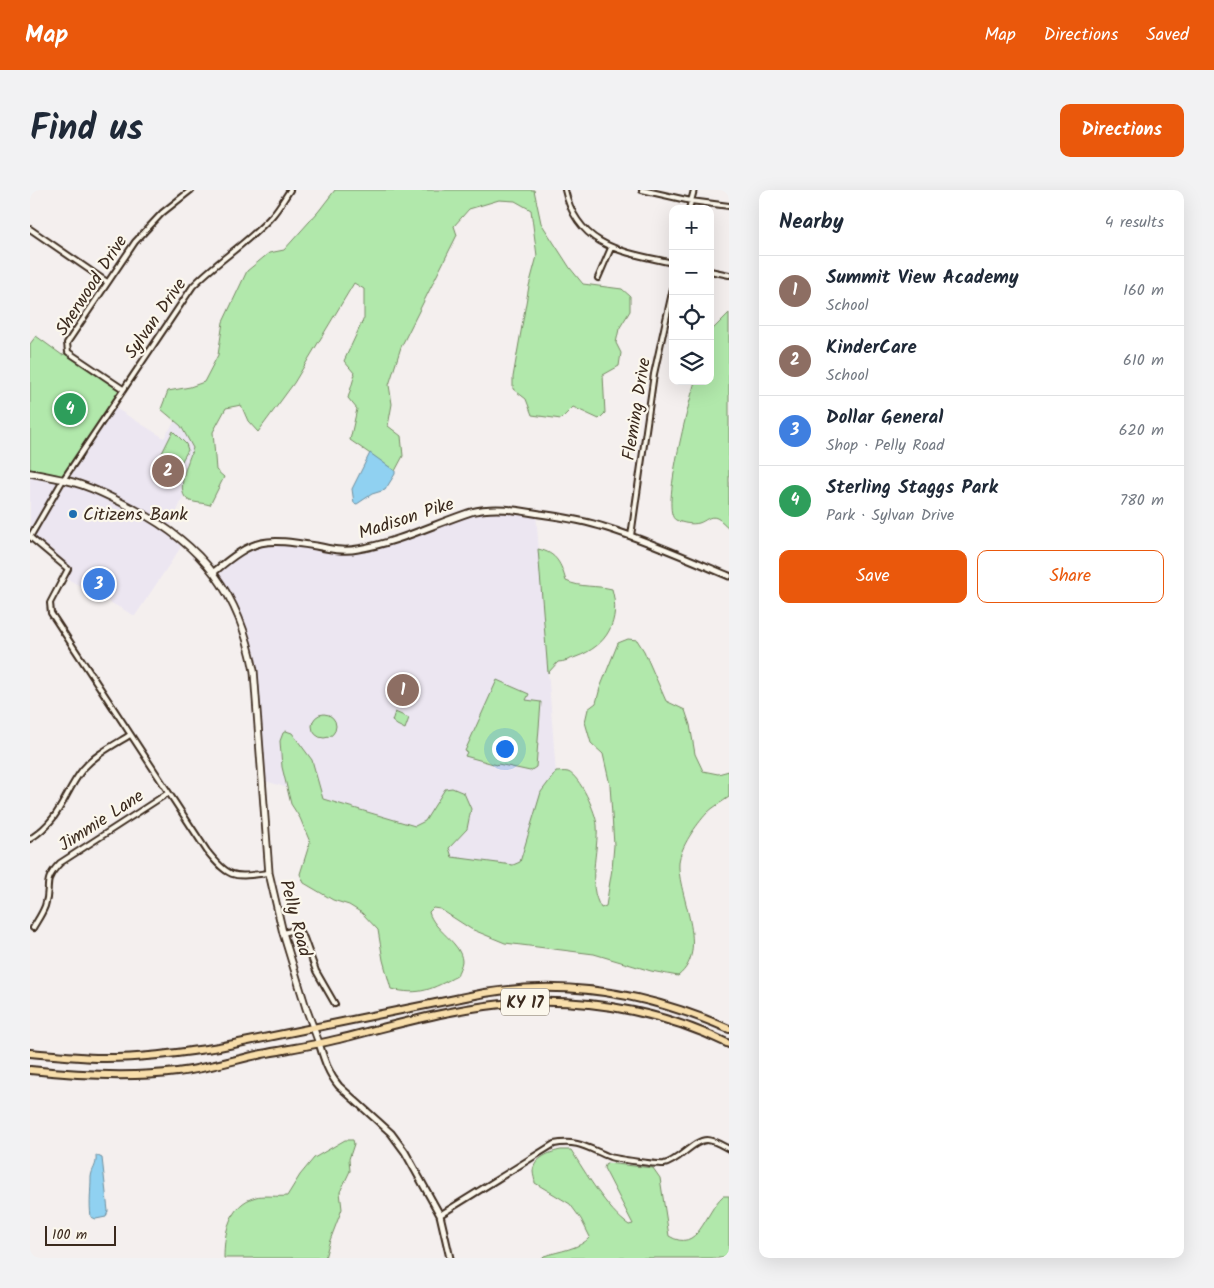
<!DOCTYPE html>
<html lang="en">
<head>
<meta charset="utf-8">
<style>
	:root { --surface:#fff; --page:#f2f2f3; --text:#1f2937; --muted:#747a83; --line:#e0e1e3; --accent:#ea580c }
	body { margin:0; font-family:Kalam,sans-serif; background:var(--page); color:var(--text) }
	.controls { position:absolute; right:15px; top:15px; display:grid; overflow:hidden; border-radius:10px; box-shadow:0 5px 20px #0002 }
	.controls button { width:45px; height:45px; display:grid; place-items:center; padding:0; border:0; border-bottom:1px solid var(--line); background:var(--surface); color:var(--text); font:25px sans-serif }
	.scale { position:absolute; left:15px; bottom:12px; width:71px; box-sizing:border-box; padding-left:5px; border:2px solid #3b2a1e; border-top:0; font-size:14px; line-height:18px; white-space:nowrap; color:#3b2a1e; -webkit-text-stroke:4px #fbf7ec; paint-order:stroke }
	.you { position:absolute; left:474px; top:558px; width:18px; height:18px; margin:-12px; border:4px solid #fff; border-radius:50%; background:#1a73e8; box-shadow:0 0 0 8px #1a73e833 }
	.badge { display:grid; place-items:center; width:32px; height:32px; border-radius:50%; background:var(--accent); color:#fff; font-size:16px; font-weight:700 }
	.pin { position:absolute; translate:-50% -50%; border:2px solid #fff; box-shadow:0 1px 5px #0006 }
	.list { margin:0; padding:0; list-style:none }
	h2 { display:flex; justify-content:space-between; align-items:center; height:65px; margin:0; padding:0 20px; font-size:21px }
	h2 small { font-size:16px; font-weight:400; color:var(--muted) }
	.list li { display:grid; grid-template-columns:32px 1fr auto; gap:15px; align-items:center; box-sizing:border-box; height:70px; padding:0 20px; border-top:1px solid var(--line) }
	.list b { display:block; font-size:19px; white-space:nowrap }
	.list p { margin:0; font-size:16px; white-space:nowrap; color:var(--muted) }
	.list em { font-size:16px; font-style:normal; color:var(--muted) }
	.actions { display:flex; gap:10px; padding:15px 20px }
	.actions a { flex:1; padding:11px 0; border:1px solid var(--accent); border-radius:10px; text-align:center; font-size:18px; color:var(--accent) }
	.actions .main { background:var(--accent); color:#fff }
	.icon { flex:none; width:28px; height:28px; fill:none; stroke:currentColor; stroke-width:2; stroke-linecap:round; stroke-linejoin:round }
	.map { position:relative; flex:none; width:699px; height:1068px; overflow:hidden; border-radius:10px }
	header { display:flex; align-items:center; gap:30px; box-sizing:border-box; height:70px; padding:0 25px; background:var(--accent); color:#fff }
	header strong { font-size:24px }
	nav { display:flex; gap:28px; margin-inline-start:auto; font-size:18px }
	.intro { display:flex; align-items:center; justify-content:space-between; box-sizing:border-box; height:120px; padding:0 30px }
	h1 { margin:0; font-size:35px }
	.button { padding:12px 22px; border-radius:10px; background:var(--accent); color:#fff; font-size:18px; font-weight:700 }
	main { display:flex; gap:30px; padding:0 30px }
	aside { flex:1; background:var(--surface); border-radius:10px; box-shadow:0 5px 20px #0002 }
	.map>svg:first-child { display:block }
</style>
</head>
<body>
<header>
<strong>Map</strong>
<nav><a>Map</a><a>Directions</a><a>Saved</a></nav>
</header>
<div class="intro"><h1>Find us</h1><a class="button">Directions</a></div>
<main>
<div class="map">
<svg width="699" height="1068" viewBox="0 0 699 1068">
	<rect width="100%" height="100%" fill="#f4efee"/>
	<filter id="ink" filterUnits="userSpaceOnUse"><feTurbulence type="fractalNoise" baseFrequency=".02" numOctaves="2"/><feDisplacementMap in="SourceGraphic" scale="10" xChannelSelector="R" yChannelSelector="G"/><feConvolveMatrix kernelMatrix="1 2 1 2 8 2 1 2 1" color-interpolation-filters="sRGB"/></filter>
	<g filter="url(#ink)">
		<!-- built -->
		<path fill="#ece6f1" d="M82,216L134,248L145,231L151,236L163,258L152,289L154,305L139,339L155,351L105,426L34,387L38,381L0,347V283Z
			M453,319L506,323L534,688L414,672L410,644L232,590L224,481L207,423L184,382L199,369L236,351L325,360Z"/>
		<!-- green -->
		<path fill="#b1e8ab" stroke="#768964" d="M305,0H504L511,33L540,78L553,94L592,99L600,106V121L589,139L586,153L591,163L589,176L573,185L575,223L569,229L543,217L531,229L502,225L496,209L483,199V187L499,96L507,66L501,20L485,11L469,10L439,19L424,36L427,45L371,157L359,195L362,214L358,236L371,246L373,266L365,281L320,250L327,219L318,208L325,184L314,171L334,128V99L324,93L264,193L228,242L218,231L211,215L196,218L183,242L186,280L194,287L180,315C174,313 166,313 160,311C143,304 159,270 163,258L151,236L131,219L138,201L160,197L174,192L188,165L193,132L217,81L239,63L254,60L288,22Z
			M699,123V338C695,335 691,330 687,328C679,325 676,331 669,333C662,335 652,333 646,330C629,323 660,210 665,191H680V142Z
			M6,146L32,165L38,162L93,199L33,290L0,283V154Z
			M143,241L156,254L158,260L149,276L132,263Z
			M508,359C527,363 531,374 536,391C551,398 566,395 582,399C591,431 577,456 546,467C540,469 534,472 528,472L518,483Z
			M598,449L607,450L614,461L636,511L655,520L660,535L665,564L673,581L688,584L699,581V607C692,612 683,617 677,623C667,634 650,657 649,673C647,705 681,760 648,786L621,781L564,764L475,753L441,739L410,719L403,718L399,722C404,741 431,752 432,771C432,775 428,782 427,786C402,799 390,806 361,799L353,770L348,740L332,723L319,715L303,710L274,693L270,684L280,652L270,628L261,614L252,577L250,551L253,543L256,541L262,543L282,570L293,609L385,636L395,631L415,599L422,598L434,603L441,619L437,639L419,658L422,667L483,675L490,672L511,602L526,582C529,582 534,581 538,582C550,586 566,623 567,635C569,662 556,694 571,718L576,716L582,679L584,655L580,595L573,564L561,553L555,532L558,519L566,513L570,498L588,453Z
			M467,490L499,504L496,510L511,512L506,577L500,581L468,574L467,575L435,566L437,562L435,561Z
			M365,522L379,528L375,539L367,535L362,531Z
			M282 536a12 12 0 1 1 24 0a12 12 0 1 1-24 0Z
			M315,950H323L324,954L319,969L320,981L310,1002L312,1019L299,1053L295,1068H194C194,1044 199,1014 226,1007C231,1005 250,1007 257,1006L270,985L284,968Z
			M531,960H541C555,982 578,1021 599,1035L603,1034L574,978L576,973L623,978L630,988L639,1046C669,1064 674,1023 693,1006H699V1068H512L514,1066C529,1061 550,1059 560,1047L551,1029L540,1014L505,993C505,990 503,985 503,981C504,968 520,962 531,960Z"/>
		<!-- water -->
		<path fill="#90d1f1" stroke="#6e8e9d" d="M340,263L365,281V284L355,300L342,304L327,314L324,313L322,299Z
			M66,965L72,968L78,1021L76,1027L66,1029L61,1027C59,1013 61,1001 61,987C62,978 67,977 66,965Z"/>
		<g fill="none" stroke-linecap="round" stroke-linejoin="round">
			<defs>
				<path id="minor" d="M535,0C548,58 594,62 643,73
					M612,0L661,11L699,16
					M659,19L664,0
					M0,39L77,92
					M680,81L699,85
					M568,88L581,58
					M93,199L38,162L37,153L105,52L132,23L161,0
					M601,346L624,184L643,98
					M0,347L38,379L20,413L21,423L177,661C200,690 204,687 239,683
					M0,347L33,290L163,96C187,71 219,52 242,26C249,18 254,9 260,0
					M0,649C33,627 32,606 53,579C66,564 84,555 100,545
					M3,738C7,731 12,724 15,716C22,696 11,693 30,673L138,603
					M253,743L265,740L270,742L274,748L286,781L305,814
					M410,1025L524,954C548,949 559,959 580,967C586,969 628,975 634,974C649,971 663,950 677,950C684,950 693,956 699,959"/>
				<path id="tertiary" d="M184,382C225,347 235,348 286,356C300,359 314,362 328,359C367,353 404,334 441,322C464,316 487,320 510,324C532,327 556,331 577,338C619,351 659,369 699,386
					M289,853C294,869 298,883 309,896L361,943L375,962L410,1025L420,1068"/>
				<path id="secondary" d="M0,283C17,286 35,289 52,295C70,301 87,310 104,319C173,355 210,404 224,481L239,683L253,743L276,818L289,853"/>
				<path id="primary" d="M0,863C22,865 44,867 66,868C107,869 149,863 189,857L455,803C539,789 622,805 699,839
					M0,880C48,885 98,888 147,882C175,879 204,870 232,864C258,859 284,855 309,849C372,833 437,814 502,812C569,810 639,824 699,854"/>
			</defs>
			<!-- minor casing -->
			<use href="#minor" stroke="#3b2a1e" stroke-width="8"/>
			<!-- tertiary casing -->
			<use href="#tertiary" stroke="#3b2a1e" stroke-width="9"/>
			<!-- secondary casing -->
			<use href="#secondary" stroke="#3b2a1e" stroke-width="9"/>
			<!-- primary casing -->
			<use href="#primary" stroke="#3b2a1e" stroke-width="10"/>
			<!-- minor -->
			<use href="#minor" stroke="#fbf7ec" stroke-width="4"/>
			<!-- tertiary -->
			<use href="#tertiary" stroke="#fbf7ec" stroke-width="5"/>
			<!-- secondary -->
			<use href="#secondary" stroke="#fbf7ec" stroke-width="5.5"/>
			<!-- primary -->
			<use href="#primary" stroke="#f8deab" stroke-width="6"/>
		</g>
	</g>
	<!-- markers -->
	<circle fill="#1f6fb2" stroke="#fbf7ec" stroke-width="2" cx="43" cy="324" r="5"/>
	<g text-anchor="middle" stroke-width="4.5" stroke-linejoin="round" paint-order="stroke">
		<!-- shield labels -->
		<rect fill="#fbf7ec" stroke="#75685c" stroke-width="1" x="471" y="798.5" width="48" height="27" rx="4"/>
		<g font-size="16" font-weight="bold" fill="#3b2a1e">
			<text x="495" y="818">KY 17</text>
		</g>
		<!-- street labels -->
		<g font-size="18" fill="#3b2a1e" stroke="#fbf7ec">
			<text transform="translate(61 95) rotate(-57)" y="6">Sherwood Drive</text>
			<text transform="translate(125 128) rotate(-55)" y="6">Sylvan Drive</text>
			<text transform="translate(606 219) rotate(-81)" y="6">Fleming Drive</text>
			<text transform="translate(376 328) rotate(-18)" y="6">Madison Pike</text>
			<text transform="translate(71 630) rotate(-33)" y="6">Jimmie Lane</text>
			<text transform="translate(266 728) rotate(75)" y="6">Pelly Road</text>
		</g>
		<!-- poi labels -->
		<g font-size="18" fill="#3b2a1e" stroke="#fbf7ec" text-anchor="start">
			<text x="53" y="330">Citizens Bank</text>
		</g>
	</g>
</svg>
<div class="controls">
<button>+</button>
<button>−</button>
<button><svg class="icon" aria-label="locate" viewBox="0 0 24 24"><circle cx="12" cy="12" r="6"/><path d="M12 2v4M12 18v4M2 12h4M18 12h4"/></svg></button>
<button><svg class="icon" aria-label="layers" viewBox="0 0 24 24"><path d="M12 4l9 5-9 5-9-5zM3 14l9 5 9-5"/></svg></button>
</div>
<div class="scale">100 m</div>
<div class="you"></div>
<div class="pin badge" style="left:373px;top:500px;background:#8d6e63">1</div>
<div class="pin badge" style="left:138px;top:281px;background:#8d6e63">2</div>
<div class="pin badge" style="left:69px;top:394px;background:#3f7fe0">3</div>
<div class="pin badge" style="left:40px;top:219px;background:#2e9e5b">4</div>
</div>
<aside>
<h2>Nearby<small>4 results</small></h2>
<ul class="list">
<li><span class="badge" style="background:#8d6e63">1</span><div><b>Summit View Academy</b><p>School</p></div><em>160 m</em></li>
<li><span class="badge" style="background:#8d6e63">2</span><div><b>KinderCare</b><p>School</p></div><em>610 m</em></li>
<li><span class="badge" style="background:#3f7fe0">3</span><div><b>Dollar General</b><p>Shop · Pelly Road</p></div><em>620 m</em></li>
<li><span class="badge" style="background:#2e9e5b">4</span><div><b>Sterling Staggs Park</b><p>Park · Sylvan Drive</p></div><em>780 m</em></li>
</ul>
<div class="actions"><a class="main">Save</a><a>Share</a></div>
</aside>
</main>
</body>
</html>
